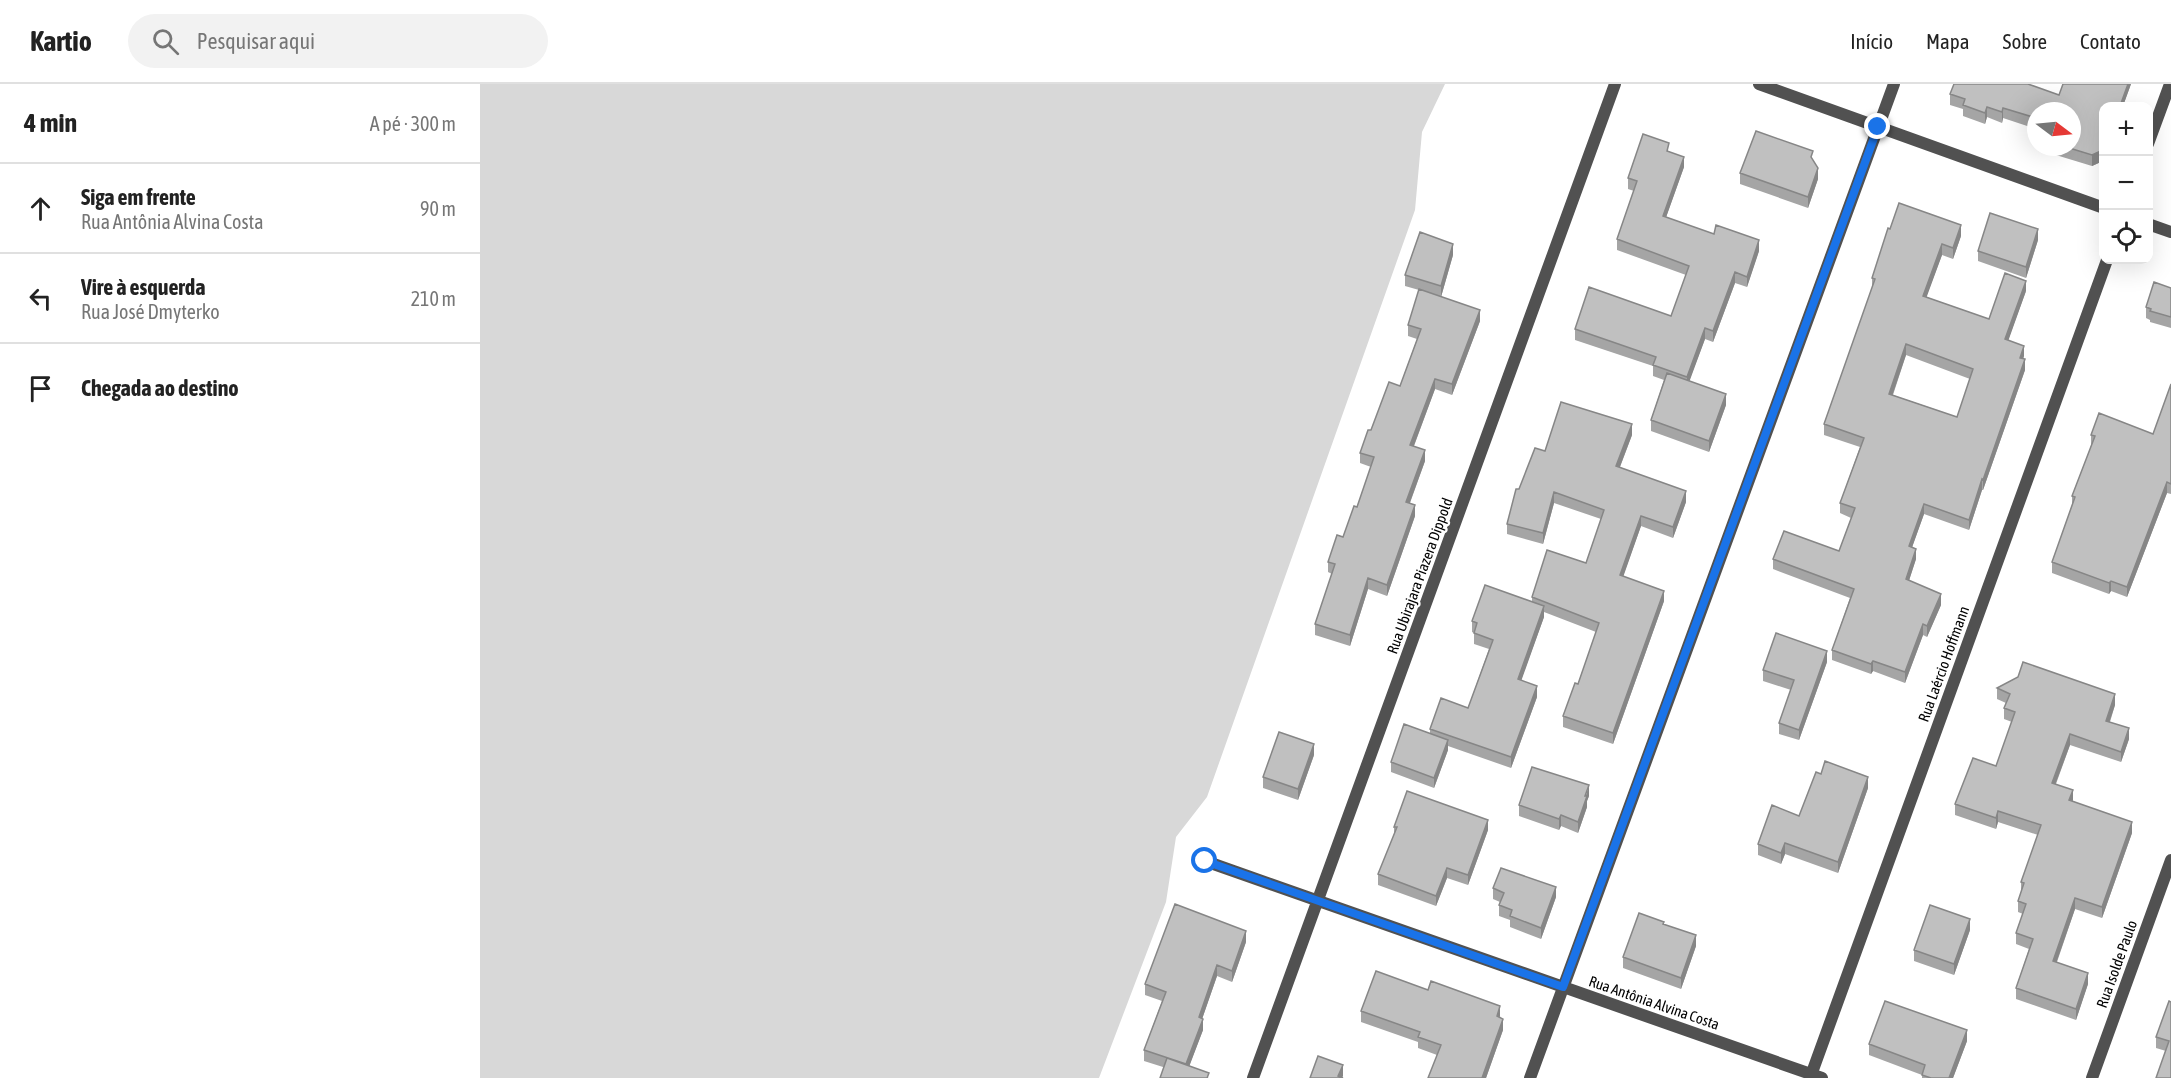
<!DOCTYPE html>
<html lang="pt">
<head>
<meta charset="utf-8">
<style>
	:root { --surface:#fff; --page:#f2f2f2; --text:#222; --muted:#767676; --line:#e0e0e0 }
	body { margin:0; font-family:"Asap Condensed",sans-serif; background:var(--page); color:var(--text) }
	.controls { position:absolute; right:18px; top:18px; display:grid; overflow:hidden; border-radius:12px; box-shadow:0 6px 24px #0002 }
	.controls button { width:54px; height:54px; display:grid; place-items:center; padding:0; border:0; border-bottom:2px solid var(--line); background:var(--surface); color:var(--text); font:30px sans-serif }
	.compass { position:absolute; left:1547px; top:18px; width:54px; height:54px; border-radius:50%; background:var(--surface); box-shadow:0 6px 24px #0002; rotate:106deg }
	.stop { position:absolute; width:18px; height:18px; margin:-14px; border:4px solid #1a73e8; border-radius:50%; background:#fff }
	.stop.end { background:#1a73e8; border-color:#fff; box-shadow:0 2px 6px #0008 }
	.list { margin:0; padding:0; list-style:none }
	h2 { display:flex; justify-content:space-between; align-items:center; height:78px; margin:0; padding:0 24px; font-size:26px }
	h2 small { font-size:20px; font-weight:400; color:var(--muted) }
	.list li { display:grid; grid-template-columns:39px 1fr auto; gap:18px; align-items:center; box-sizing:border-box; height:90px; padding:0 24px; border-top:2px solid var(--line) }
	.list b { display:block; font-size:22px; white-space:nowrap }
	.list p { margin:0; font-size:20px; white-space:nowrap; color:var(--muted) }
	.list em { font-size:20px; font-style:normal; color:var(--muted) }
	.icon { flex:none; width:33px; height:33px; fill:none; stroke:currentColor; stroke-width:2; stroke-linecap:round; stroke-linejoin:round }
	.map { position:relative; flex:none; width:1691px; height:994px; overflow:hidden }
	header { display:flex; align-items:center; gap:36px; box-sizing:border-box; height:84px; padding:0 30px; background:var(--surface); border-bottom:2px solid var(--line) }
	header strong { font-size:28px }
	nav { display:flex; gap:33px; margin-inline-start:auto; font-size:21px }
	.search { width:420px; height:54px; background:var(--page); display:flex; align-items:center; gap:15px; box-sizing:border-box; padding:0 21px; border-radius:33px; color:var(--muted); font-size:22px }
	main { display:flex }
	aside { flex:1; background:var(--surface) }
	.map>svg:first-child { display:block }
</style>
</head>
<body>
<header>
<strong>Kartio</strong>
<div class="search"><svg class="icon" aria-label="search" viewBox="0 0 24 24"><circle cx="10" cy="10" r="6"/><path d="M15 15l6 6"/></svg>Pesquisar aqui</div>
<nav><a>Início</a><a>Mapa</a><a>Sobre</a><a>Contato</a></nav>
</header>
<main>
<aside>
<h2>4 min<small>A pé · 300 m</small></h2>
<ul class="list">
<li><svg class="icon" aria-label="ahead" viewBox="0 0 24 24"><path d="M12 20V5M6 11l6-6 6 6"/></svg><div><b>Siga em frente</b><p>Rua Antônia Alvina Costa</p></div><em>90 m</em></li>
<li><svg class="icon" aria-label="left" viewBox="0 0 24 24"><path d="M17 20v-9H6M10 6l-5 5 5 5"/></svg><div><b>Vire à esquerda</b><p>Rua José Dmyterko</p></div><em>210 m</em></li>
<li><svg class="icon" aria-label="arrive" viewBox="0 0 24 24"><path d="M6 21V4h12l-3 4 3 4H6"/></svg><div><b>Chegada ao destino</b></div></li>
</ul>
</aside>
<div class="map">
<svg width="1691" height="994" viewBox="0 0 1691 994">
	<rect width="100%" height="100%" fill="#fff"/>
	<!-- green -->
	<path fill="#d8d8d8" d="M0,0H965L942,48L935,126L727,713L696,753L686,818L619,994H0Z"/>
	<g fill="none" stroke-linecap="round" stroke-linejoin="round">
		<!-- minor -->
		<path stroke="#515151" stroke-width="12" d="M1279,0L1624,124
			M1668,60L1690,0
			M1668,140L1691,148
			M725,777L1342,994
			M773,994L1135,0
			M1050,994L1414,0
			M1330,994L1627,176
			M1612,994L1691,776"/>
	</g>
	<!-- wall -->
	<path fill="#a5a5a5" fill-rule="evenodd" d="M1583,0H1651L1643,22H1623V77L1612,82L1566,68V63H1592V27H1556V45L1523,34L1522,39L1507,33L1505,40L1483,32V25L1470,21V10L1579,11Z
		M1189,67L1204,83L1186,133L1279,167L1267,203L1255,199L1233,258L1225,255L1209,297L1246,321L1229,368L1171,347V336L1184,296L1173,292V282L1095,256V245L1191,232L1206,191L1137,166V155L1154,107L1148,105V94Z
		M1260,89L1338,95L1328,124L1260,100Z
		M1481,152L1473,175L1462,171L1446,213L1509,235L1546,207L1528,256L1544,272L1543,275L1545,286L1503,406H1502L1489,446L1444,430L1432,463L1436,475L1429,496L1461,521L1447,553L1443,551L1425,599L1393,587L1391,590L1352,576V566L1370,514L1293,485V475L1359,467L1371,434L1360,429V419L1380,363L1344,351V340L1392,204V194ZM1426,271L1490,295L1477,333L1413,311Z
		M1558,156L1546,194L1498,177V167Z
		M973,171L961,213L1000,237L972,311L955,305L934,362L945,377L930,419L935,432L907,512L888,505L870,562L835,551V540L852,490L848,488V478L863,453L877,423L891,383L880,379V369L891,346L920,302L937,255L928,252V241L939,206L925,202V191Z
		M1691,204V244L1670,238V236L1666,234V223Z
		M1691,300V410L1687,409L1647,513L1631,507L1629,510L1572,489V478L1592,421V412L1611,362V351L1673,350Z
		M1152,351L1140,383L1206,418L1193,454L1161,442L1143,492L1184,517L1133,660L1083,643V632L1098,600L1116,548L1064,528V533L1041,596L1057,613L1031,684L968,662V666L954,704L911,688V678L950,649V645L988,624L1009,565L994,560V549L992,548V537L1052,518V513L1106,479L1121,435L1074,419L1063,460L1027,450V440L1039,405L1065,367Z
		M1347,578L1319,656L1299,650V639L1311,606L1283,597V586Z
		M1517,604L1635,621L1630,638L1649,655L1641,678L1590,661L1576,700L1593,717L1652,749L1622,834L1595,825L1577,878L1608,900L1596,936L1536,915V904L1549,865L1536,860V849L1543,830L1538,828V817L1541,808V798L1558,751L1518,738L1516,745L1475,731V720L1516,682L1532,638L1524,635V624L1526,619L1517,615Z
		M834,671L818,716L783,704V693Z
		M1388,704L1358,789L1305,770L1301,780L1278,771V760L1319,732Z
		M1109,712L1107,717V723L1098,749L1081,742L1079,746L1039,732V721Z
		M914,743L1008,746L988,801L967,794L956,822L898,801V790L914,751Z
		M1013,804L1076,813L1061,855L1030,843V836L1019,832V821L1020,818L1013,815Z
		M1184,840L1216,862L1201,905L1143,884V873Z
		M1490,846L1474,891L1434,877V866Z
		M766,858L752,898L737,892L722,935L723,946L709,982L729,994L683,983L664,977V966L682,917L665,911V900Z
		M1691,918V994L1686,967L1676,964V953Z
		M881,927L1020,933L1023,946L1006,994H948L957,971L938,964V958L881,938Z
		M1487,957L1473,994H1442V991L1389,971V960Z"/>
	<!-- shaded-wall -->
	<path fill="#868686" d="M1648,0H1651L1643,22H1640Z
		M1507,23V33L1505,40V29Z
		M1523,24V34L1522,39V28Z
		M1623,66V77L1612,82V71Z
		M1204,73V83L1183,142V132Z
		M1338,84V95L1328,124V113Z
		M1481,141V152L1473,175V164Z
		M1558,145V156L1546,194V183Z
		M1279,156V167L1267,203V193Z
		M973,160V171L961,213V202Z
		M1462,160V171L1443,223V212Z
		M1255,188V199L1233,258V247Z
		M1546,197V207L1525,266V255Z
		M1000,226V237L972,311V300Z
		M1225,244V255L1207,304V293Z
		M1426,260V271L1409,321V310Z
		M1544,262V272L1540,284V274Z
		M1545,275V286L1503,406V396Z
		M955,295V305L930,372V361Z
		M1246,310V321L1229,368V357Z
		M1152,340V351L1136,393V382Z
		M945,366V377L926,429V418Z
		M1502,395V406L1489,446V436Z
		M1687,398V409L1647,513V503Z
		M1206,407V418L1193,454V443Z
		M1074,408V419L1063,460V449Z
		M1444,420V430L1429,472V462Z
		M935,421V432L907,512V501Z
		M1161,432V442L1140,502V491Z
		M1436,465V475L1426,506V495Z
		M888,494V505L870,562V551Z
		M1631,497V507L1629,510V499Z
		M1184,507V517L1133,660V649Z
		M1461,510V521L1447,553V542Z
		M1064,522V533L1038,606V595Z
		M1443,540V551L1425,599V588Z
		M1347,567V578L1319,656V646Z
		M1393,577V587L1391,590V580Z
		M1057,602V613L1031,684V673Z
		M1635,610V621L1626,648V637Z
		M1649,644V655L1641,678V668Z
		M1590,650V661L1572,709V699Z
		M968,656V666L954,704V694Z
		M834,660V671L818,716V705Z
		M1388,693V704L1358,789V778Z
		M1109,701V712L1107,717V723L1098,749V738Z
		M1593,706V717L1589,716Z
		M1518,727V738L1516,745V734Z
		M1081,731V742L1079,746V735Z
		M1008,736V746L988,801V791Z
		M1652,738V749L1622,834V823Z
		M1305,759V770L1301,780V769Z
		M967,784V794L956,822V812Z
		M1076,803V813L1061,855V844Z
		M1595,814V825L1573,888V877Z
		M1490,835V846L1474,891V880Z
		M766,847V858L752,898V887Z
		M1216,851V862L1201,905V894Z
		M737,881V892L719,944V933Z
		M1608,889V900L1596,936V925Z
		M1020,922V933L1017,932Z
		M723,935V946L706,991V980Z
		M1023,935V946L1006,994H1002Z
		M1487,946V957L1473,994H1469Z
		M863,981V992L862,994L858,992Z"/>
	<!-- building -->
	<path fill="#c0c0c0" stroke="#868686" stroke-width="1.5" fill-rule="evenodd" d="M1474,0H1548L1579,11L1583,0H1648L1640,22H1623V66L1612,71L1586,63H1592V27H1556V34L1523,24L1522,28L1507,23L1505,29L1483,21L1485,15L1470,10Z
		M1276,47L1333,67L1331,73L1338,84L1328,113L1260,89Z
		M1163,50L1189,59L1187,67L1204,73L1183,132L1234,150L1236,141L1279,156L1267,193L1255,188L1233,247L1225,244L1207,293L1173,281L1176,273L1095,245L1109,203L1191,232L1209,182L1137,155L1157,97L1148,94Z
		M1419,119L1481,141L1473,164L1462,160L1443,212L1509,235L1525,189L1546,197L1525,255L1544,262L1540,274L1545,275L1503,396L1502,395L1489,436L1444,420L1429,462L1436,465L1426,495L1461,510L1447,542L1443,540L1425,588L1393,577L1391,580L1352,566L1374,505L1293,475L1304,447L1359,467L1375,424L1360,419L1384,354L1344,340L1395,195L1392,194L1408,144L1410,145ZM1426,260L1493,285L1477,333L1409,310Z
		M1510,129L1558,145L1546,183L1498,167Z
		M940,148L973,160L961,202L925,191Z
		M1674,198L1691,204V233L1670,227L1671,225L1666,223Z
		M939,205L1000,226L972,300L955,295L930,361L945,366L926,418L935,421L907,501L888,494L870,551L835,540L855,480L848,478L857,451L863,453L874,422L877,423L894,373L880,369L888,346H891L909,298L920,302L941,245L928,241Z
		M1187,289L1246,310L1229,357L1171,336Z
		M1691,300V400L1687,398L1647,503L1631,497L1629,499L1572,478L1595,413L1592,412L1615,352L1611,351L1619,329L1673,350Z
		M1081,318L1152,340L1136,382L1206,407L1193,443L1161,432L1140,491L1184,507L1133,649L1083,632L1095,599L1098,600L1119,539L1052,513L1067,466L1106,479L1124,426L1074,408L1063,449L1027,440L1036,405H1039L1055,364L1065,367Z
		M1005,501L1064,522L1038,595L1057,602L1031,673L950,645L961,614L988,624L1013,556L994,549L997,539L992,537Z
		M1296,549L1347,567L1319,646L1299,639L1314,596L1283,586Z
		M1543,578L1635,610L1626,637L1649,644L1641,668L1590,650L1572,699L1593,706L1589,716L1652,738L1622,823L1595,814L1573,877L1608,889L1596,925L1536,904L1553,855L1536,849L1546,820L1538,817L1544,799L1541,798L1561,741L1518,727L1516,734L1475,720L1493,674L1516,682L1535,628L1524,624L1530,610L1517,604L1538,593Z
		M924,640L968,656L954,694L911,678Z
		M799,648L834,660L818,705L783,693Z
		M1345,677L1388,693L1358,778L1305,759L1301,769L1278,760L1292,721L1319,732L1336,688L1341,690Z
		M1052,683L1109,701L1105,712H1107L1098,738L1081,731L1079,735L1039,721Z
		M927,707L1008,736L988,791L967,784L956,812L898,790L917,743H914Z
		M1021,784L1076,803L1061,844L1030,832L1032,826L1019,821L1024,809L1013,804Z
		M695,820L766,847L752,887L737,881L719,933L723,935L706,980L664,966L686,908L665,900Z
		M1450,821L1490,835L1474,880L1434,866Z
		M1159,829L1184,838L1183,840L1216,851L1201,894L1143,873Z
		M896,887L948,906L951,897L1020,922L1017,932L1023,935L1002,994H948L961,961L938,953L940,948L881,927Z
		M1405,917L1487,946L1469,994H1451L1442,991L1445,981L1389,960Z
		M1689,917L1691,918V994H1676L1689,957L1676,953Z
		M838,972L863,981L858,992L863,994H830Z
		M687,974L729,989L727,994H680Z"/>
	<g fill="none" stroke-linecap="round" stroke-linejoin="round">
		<!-- route -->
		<path stroke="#1a73e8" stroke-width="8" d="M725,777L1083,903L1398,43"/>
	</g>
	<g text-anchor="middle" stroke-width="4.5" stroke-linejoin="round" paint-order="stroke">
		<!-- street labels -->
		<g font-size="15" fill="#000" stroke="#fff">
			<text transform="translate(940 492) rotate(-70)" y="5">Rua Ubirajara Piazera Dippold</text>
			<text transform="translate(1464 580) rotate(-70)" y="5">Rua Laércio Hoffmann</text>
			<text transform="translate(1637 880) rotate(-70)" y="5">Rua Isolde Paulo</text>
			<text transform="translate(1174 919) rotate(19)" y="5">Rua Antônia Alvina Costa</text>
		</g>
	</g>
</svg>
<div class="controls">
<button>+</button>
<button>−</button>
<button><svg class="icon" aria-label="locate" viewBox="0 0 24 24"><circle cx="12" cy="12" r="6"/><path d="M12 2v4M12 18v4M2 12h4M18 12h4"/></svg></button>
</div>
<svg class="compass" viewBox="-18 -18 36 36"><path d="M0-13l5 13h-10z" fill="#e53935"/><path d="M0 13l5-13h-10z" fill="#767676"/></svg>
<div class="stop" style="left:725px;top:777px"></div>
<div class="stop end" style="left:1398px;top:43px"></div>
</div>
</main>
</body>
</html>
